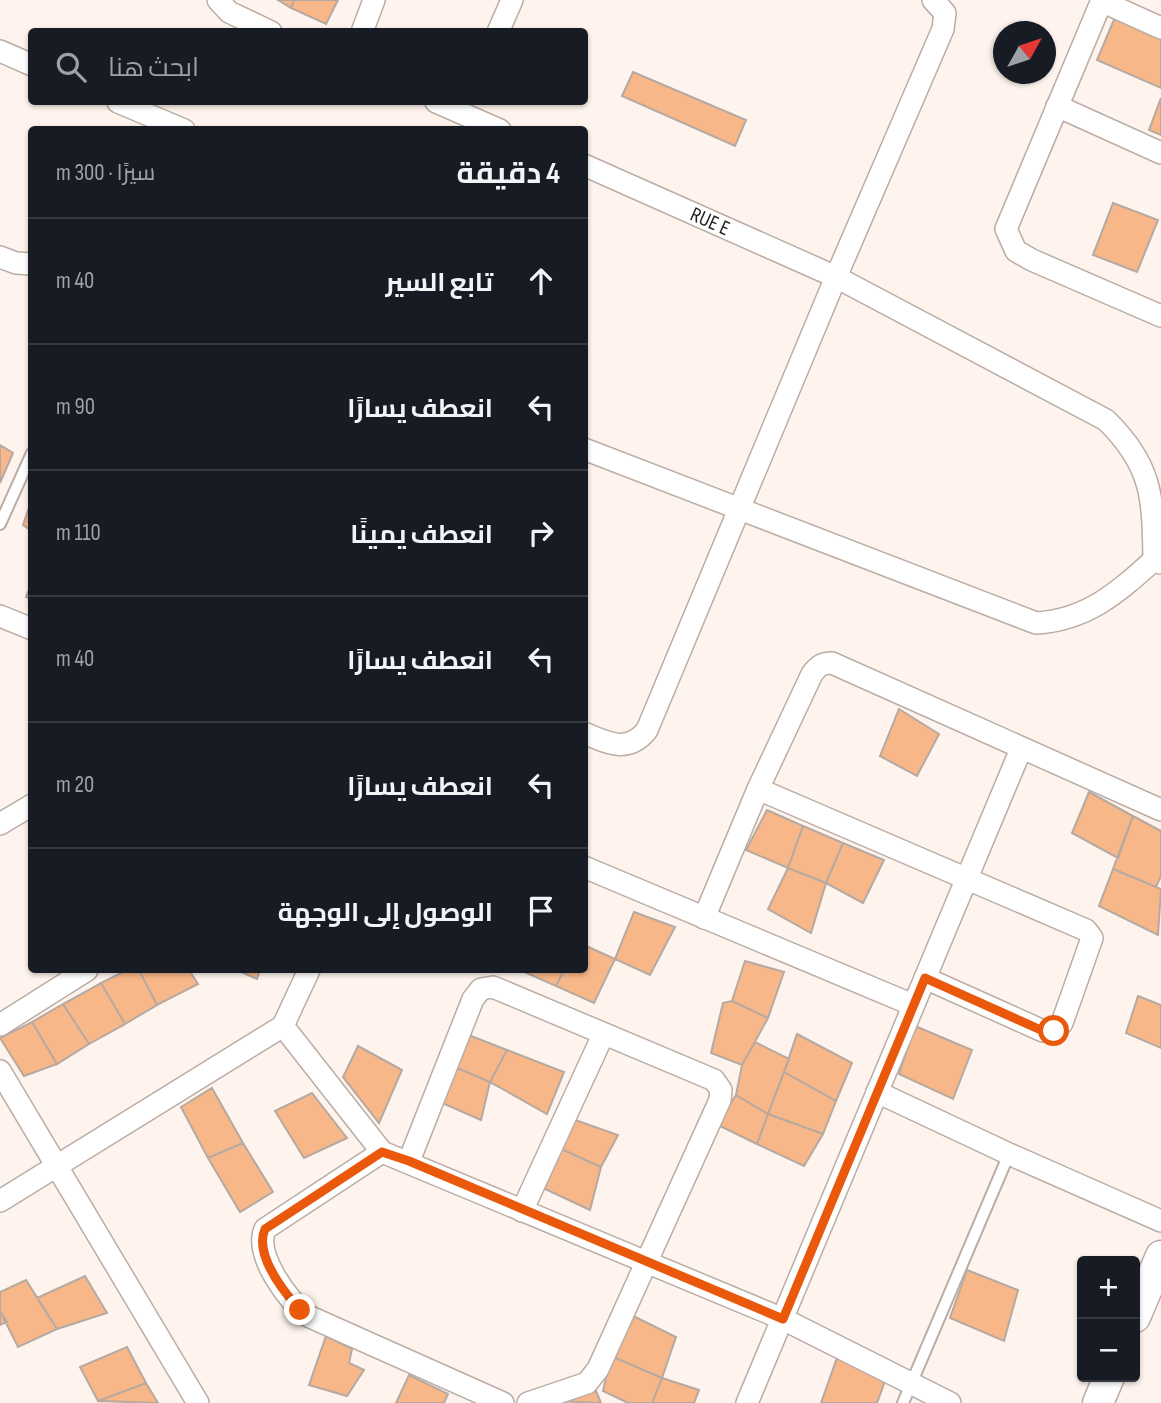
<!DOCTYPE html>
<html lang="ar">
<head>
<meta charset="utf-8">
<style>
	:root { --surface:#171b24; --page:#20242c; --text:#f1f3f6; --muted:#9ea1a6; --line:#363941 }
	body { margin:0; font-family:"Sofia Sans Condensed",Cairo,sans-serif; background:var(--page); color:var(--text); direction:rtl }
	.controls { position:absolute; right:21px; bottom:21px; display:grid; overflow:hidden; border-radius:7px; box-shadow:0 2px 5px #0004 }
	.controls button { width:63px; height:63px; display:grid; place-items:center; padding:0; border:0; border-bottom:2px solid var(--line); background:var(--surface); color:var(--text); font:35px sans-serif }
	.compass { position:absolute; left:993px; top:21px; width:63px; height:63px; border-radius:50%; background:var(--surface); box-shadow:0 2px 5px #0004; rotate:50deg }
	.stop { position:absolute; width:21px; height:21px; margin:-16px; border:5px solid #ea580c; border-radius:50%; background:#fff }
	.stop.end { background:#ea580c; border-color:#fff; box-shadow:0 2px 7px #0008 }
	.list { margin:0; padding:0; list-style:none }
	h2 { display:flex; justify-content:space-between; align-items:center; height:91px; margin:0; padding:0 28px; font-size:30px }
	h2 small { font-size:23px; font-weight:400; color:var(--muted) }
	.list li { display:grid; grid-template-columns:46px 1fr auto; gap:21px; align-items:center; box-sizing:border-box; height:126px; padding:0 28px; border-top:2px solid var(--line) }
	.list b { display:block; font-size:26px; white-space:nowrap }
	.list em { font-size:23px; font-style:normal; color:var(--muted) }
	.icon { flex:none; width:38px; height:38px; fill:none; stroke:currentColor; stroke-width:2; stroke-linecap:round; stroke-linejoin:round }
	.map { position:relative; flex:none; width:1161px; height:1403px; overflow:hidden; direction:ltr }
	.search { position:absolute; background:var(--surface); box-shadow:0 2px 5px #0004; left:28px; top:28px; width:560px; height:77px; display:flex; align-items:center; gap:18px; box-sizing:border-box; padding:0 24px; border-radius:7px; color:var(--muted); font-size:26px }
	.panel { position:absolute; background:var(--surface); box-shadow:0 2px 5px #0004; left:28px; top:126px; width:560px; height:847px; border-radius:7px; direction:rtl }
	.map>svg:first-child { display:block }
</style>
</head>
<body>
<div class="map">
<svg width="1161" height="1403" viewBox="0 0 1161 1403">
	<rect width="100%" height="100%" fill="#fff4ed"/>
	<!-- building -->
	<path fill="#f8b788" stroke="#b5a9a1" stroke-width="2" d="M278,0H294L291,8Z
		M294,0H338L326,24L291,8Z
		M1115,17L1161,38V88L1097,60Z
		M633,72L746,120L735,146L622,96Z
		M1161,98V135L1149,130Z
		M1113,203L1158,220L1137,272L1093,255Z
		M0,445L13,453L0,483Z
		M32,499V531L23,525Z
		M32,582V599L26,597Z
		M899,709L939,734L917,776L880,756Z
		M1089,792L1133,816L1118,858L1072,833Z
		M767,810L803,826L788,868L746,850Z
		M1133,816L1161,831V876L1156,887L1113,869Z
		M803,826L843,843L826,883L788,868Z
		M843,843L884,860L863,903L826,883Z
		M788,868L826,883L811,933L768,909Z
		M1113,869L1161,889L1158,935L1099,906Z
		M634,912L675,927L650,975L615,959Z
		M584,945L615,959L594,1003L556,986L564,970H584Z
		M745,961L784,972L768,1018L732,1001Z
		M127,970H139L157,1005L125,1024L101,983Z
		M139,970H189L198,984L157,1005Z
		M237,970H260L257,979Z
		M520,970H564L556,986Z
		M101,983L125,1024L89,1044L63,1004Z
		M1138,996L1161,1005V1048L1126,1033Z
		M732,1001L768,1018L742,1065L711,1053L723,1003Z
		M63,1004L89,1044L57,1064L32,1022Z
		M32,1022L57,1064L24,1076L0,1038Z
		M915,1026L972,1050L953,1099L899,1074Z
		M466,1034L507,1050L490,1082L457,1068Z
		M797,1034L852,1063L836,1101L784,1072Z
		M755,1042L789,1059L768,1114L736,1095L742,1065Z
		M358,1046L402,1070L379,1123L343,1077Z
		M507,1050L564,1072L547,1114L490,1082Z
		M457,1068L490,1082L481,1120L440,1102Z
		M784,1072L836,1101L823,1134L768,1114Z
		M212,1088L243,1143L208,1158L181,1107Z
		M312,1093L347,1138L304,1158L275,1111Z
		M736,1095L768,1114L757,1144L716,1124Z
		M768,1114L823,1134L804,1166L757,1144Z
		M575,1120L618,1135L601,1167L559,1148Z
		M243,1143L273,1192L240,1212L208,1158Z
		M559,1148L601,1167L590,1210L543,1188Z
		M967,1270L1018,1290L1004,1341L950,1318Z
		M85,1276L107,1313L57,1329L37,1298Z
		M26,1280L57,1329L18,1347L0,1311V1292Z
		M0,1311L7,1322L0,1325Z
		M627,1313L676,1337L662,1378L611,1356Z
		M326,1336L352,1349L349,1363L364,1370L347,1396L309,1385Z
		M127,1347L146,1383L98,1401L80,1367Z
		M838,1355L885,1381L877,1403H821Z
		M611,1356L662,1378L652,1403H628L603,1391Z
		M409,1375L448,1394L444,1403H396Z
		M662,1378L699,1390L694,1403H652Z
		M146,1383L158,1403L98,1401Z
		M596,1391L601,1403L556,1401Z"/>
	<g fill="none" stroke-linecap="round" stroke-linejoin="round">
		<defs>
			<path id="lane" d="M0,524L32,453
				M903,1403L1009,1154"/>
			<g id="street">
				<path d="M218,0L229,12L271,32"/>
				<path d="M1102,0L1006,229L1016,251L1032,260L1161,316"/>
				<path d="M1101,1L1161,28"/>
				<path d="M362,32L374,0"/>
				<path d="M498,32L512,0"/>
				<path d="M0,51L32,65"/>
				<path d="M118,102L184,130"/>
				<path d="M436,102L500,130"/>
				<path d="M1057,106L1161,153"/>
				<path id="s1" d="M584,165L836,277L1106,420C1153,466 1153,498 1154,560"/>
				<path d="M0,257L16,263L32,264"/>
				<path d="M584,449L1036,623C1087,620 1117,593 1154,560L1161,563"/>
				<path d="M0,616L32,629"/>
				<path d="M584,733C608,743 628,754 647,730L836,277L943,29L945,13L933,0"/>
				<path d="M758,789L1086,930L1092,938L1062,1023L1054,1031H1043L925,978"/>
				<path d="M0,824L32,805"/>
				<path d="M584,867L913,1005"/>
				<path d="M704,918L758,789L812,674C818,666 822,663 832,663L1161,810"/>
				<path d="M0,1025L87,970"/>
				<path d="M283,1026L382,1152L783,1319L950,1403"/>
				<path d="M0,1071L198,1403"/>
				<path d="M877,1092L1009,1154L1161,1221"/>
				<path d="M382,1152L265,1229C254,1254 287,1300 308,1316L503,1403"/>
				<path d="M409,1161L473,999L481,989L493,987L714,1080L721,1090L720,1100L598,1369L587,1383L528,1403"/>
				<path d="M0,1201L283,1026L309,970"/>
				<path d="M522,1211L603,1035"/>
				<path d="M747,1403L1021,749"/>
			</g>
			<path id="secondary" d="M1135,1317L1161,1256
				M1098,1403L1109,1377"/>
		</defs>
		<!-- lane casing -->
		<use href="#lane" stroke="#baada5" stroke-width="14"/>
		<!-- street casing -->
		<use href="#street" stroke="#baada5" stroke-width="24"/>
		<!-- secondary casing -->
		<use href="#secondary" stroke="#baada5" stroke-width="33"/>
		<!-- lane -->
		<use href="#lane" stroke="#fff" stroke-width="10"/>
		<!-- street -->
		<use href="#street" stroke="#fff" stroke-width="21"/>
		<!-- secondary -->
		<use href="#secondary" stroke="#fff" stroke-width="30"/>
	</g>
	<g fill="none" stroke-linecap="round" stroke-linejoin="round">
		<!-- route -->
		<path stroke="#ea580c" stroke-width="9" d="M300,1310C283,1291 254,1254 265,1229L382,1152L409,1161L783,1319L925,978L1043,1031H1054"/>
	</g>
	<g text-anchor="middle" stroke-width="6" stroke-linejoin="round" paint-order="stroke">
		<!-- street labels -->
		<g font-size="21" fill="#201c19" stroke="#fff4ed">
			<text dy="7" stroke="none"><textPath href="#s1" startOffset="138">RUE E</textPath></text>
		</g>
	</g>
</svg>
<div class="controls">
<button>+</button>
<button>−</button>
</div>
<svg class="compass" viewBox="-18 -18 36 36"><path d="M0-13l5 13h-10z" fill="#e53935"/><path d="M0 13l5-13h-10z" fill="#9ea1a6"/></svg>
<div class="stop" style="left:1054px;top:1031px"></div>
<div class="stop end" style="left:300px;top:1310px"></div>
<div class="search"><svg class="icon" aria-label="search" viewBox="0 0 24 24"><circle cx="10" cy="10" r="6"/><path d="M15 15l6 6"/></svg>ابحث هنا</div>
<section class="panel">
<h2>4 دقيقة<small>سيرًا · 300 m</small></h2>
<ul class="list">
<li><svg class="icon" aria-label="ahead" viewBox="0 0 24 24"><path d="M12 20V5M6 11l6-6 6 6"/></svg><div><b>تابع السير</b></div><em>40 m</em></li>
<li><svg class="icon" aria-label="left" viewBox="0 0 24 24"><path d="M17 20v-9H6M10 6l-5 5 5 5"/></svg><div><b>انعطف يسارًا</b></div><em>90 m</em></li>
<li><svg class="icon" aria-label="right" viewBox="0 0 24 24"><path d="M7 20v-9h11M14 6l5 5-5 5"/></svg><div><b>انعطف يمينًا</b></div><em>110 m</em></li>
<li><svg class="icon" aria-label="left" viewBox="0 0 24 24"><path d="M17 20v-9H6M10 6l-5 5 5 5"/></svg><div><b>انعطف يسارًا</b></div><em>40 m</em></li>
<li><svg class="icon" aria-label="left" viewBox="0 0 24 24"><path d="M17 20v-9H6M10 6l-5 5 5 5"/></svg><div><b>انعطف يسارًا</b></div><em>20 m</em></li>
<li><svg class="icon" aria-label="arrive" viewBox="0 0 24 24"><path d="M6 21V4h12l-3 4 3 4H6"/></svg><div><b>الوصول إلى الوجهة</b></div></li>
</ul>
</section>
</div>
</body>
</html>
